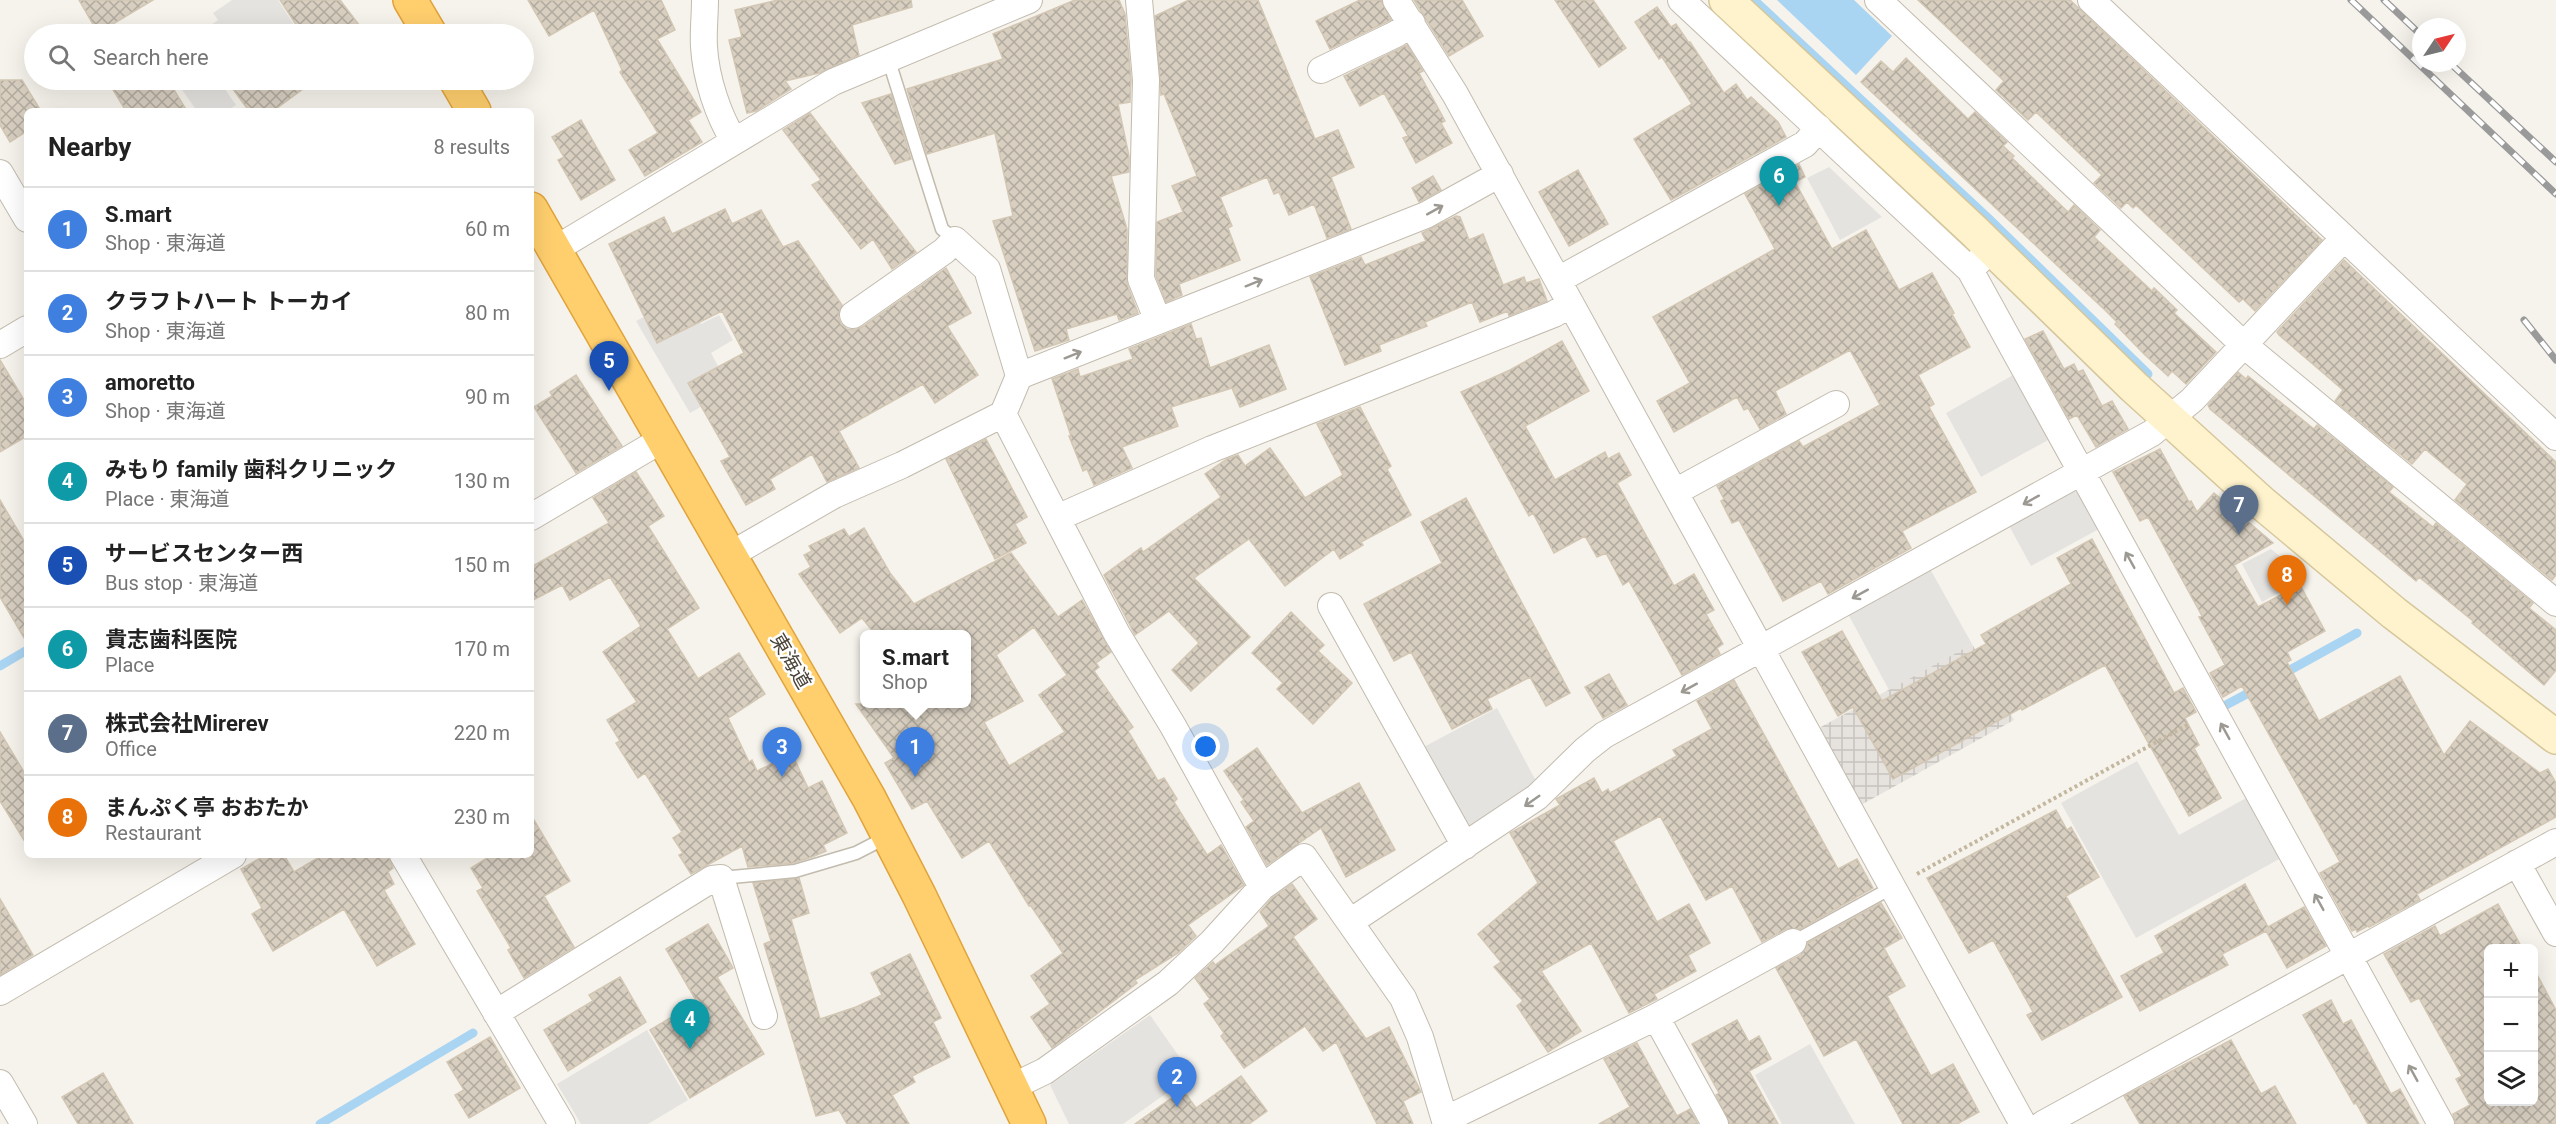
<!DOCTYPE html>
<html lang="en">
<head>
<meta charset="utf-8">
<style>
	:root { --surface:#fff; --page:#f2f2f2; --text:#222; --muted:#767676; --line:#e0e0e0; --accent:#0b8043 }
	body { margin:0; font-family:Roboto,"Noto Sans JP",sans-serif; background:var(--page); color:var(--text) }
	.controls { position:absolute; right:18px; bottom:18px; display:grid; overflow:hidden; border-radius:9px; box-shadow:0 6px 24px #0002 }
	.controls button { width:54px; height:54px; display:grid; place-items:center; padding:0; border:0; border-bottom:2px solid var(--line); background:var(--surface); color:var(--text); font:30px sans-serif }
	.compass { position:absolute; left:2412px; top:18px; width:54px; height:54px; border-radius:50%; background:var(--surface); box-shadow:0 6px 24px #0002; rotate:55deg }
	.you { position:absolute; left:1206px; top:747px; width:21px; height:21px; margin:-15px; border:4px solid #fff; border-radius:50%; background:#1a73e8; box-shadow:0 0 0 9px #1a73e833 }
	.badge { display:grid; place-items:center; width:39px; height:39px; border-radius:50%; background:var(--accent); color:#fff; font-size:20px; font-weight:700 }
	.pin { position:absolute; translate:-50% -50px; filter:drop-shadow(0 2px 3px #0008) }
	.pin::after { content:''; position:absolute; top:32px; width:21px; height:18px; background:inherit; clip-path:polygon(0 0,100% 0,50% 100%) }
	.popup { position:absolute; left:860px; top:630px; width:111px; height:78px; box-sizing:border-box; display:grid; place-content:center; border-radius:9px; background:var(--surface); filter:drop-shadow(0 2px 4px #0005); font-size:20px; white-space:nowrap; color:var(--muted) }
	.popup b { font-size:22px; color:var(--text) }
	.popup::after { content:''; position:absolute; left:50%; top:100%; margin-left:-12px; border:12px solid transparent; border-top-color:var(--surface) }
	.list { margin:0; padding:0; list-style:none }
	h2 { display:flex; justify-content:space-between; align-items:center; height:78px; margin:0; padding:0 24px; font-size:26px }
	h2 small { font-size:20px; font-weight:400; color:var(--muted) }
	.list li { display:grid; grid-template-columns:39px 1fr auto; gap:18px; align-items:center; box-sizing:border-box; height:84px; padding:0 24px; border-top:2px solid var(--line) }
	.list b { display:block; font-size:22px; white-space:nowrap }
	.list p { margin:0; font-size:20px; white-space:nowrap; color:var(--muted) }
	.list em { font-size:20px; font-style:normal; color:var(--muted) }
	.icon { flex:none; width:33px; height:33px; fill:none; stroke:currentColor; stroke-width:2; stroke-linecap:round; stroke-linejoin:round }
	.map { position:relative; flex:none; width:2556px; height:1124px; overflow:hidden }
	.search { position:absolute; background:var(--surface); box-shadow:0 6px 24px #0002; left:24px; top:24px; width:510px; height:66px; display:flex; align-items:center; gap:15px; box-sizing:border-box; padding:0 21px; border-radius:33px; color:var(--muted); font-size:22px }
	.panel { position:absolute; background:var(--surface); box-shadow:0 6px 24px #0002; left:24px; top:108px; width:510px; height:750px; border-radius:9px }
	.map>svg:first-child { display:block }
</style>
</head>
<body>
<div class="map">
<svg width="2556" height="1124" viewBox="0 0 2556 1124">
	<defs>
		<pattern id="industrial-grid" width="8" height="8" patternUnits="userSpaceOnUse" patternTransform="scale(1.5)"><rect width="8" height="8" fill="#e6e2dd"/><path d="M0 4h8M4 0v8" fill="none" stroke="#c7c3be"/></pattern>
		<pattern id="building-cross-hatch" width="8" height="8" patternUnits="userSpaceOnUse" patternTransform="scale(1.5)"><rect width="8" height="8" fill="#d8cfc1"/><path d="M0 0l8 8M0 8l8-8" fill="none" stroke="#b1aa9e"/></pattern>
	</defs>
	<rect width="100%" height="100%" fill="#f6f3ec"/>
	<!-- industrial -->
	<path fill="url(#industrial-grid)" d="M1972,644L2014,720L1861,805L1819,728Z"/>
	<!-- parking -->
	<path fill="#e5e3e0" d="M232,0H278L298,31L292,34H198L218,20L213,13Z
		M175,80H229L222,85L236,105L227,111H197Z
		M1829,167L1882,217L1840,240L1807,178Z
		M685,295L701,324L719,315L733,340L711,353L731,390L690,413L636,321Z
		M2015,374L2050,439L1981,477L1946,413Z
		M2070,490L2079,493L2099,529L2031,566L2008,524Z
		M2271,549L2306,578L2262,602L2242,564Z
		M1929,567L1972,644L1889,690L1847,612Z
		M1497,708L1536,781L1470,825L1461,823L1420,749Z
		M2137,761L2179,835L2248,797L2281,858L2136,938L2061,803Z
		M1150,1015L1192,1075L1123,1124H1069L1050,1085Z
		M647,1030L688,1100L648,1124H581L557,1084Z
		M1810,1044L1855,1124H1782L1755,1075Z"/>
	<!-- water -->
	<path fill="#a9d4f2" d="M1777,0H1854L1892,36L1856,75Z"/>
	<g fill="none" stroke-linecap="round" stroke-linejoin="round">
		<!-- stream -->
		<path stroke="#a9d4f2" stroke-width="9" d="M1754,0L1987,217L2148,374
			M0,666L27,650
			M2281,675L2357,633
			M2226,705L2256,689
			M320,1124L473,1033"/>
	</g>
	<!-- building -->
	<path fill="url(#building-cross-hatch)" stroke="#d3c7b4" stroke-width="1.5" fill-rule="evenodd" d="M79,0H153L98,33Z
		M280,0H340L366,34H302Z
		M528,0H661L675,30L657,39L701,112L688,120L702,142L645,176L629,150L658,133L620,72L622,70L594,10L549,36Z
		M778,0H911L912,7L852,25L859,55L819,73L785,81L791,89L756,111L747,113L729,40L742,37L735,10Z
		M1075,0H1119L1125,14L1131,80L1130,102L1118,104L1129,156V172L1111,176L1127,229V284L1138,313L1119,320L1117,314L1066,329L1069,340L1035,351L993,221L1013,216L995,133L927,154L907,89L1003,59L993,34Z
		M1189,0H1258L1315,139L1338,130L1354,167L1331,177L1351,229L1327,238L1314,204L1289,215L1279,192L1274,194L1267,177L1220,197L1232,226L1228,228L1240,260L1179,284L1182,295L1166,302L1156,276L1157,222L1183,212L1172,186L1197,176L1164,94L1161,95L1155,16Z
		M1360,0H1381L1391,20L1330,49L1316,21Z
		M1414,0H1462L1483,36L1449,56Z
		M1555,0H1593L1626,48L1599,67Z
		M1918,0H2070L2322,240L2255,311L2243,299L2239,302L2136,205L2133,208L2127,202L2121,208L2094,183L2102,175L2036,112L2028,120L1996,90L2004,81Z
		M1657,7L1671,27L1676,24L1689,43L1690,42L1724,93L1736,84L1747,100L1751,97L1778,122L1786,137L1671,200L1634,139L1692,104L1662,57L1659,59L1635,22Z
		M1407,45L1423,71L1419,73L1445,121L1441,123L1452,143L1416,163L1403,138L1408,136L1384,93L1360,106L1344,76Z
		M1906,58L1968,119L1975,112L2007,142L2003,146L2014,156L2012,158L2068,212L2074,205L2100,230L2094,237L2152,291L2154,288L2177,310L2174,313L2216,352L2186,384L2172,371L2168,376L2144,354L2115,324L2117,322L2106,311L1861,82L1881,61L1893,72Z
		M0,80H22L41,111H27V131L10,142L0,125Z
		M107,80H168L187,111H126Z
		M239,80H315L273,111H249L230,85Z
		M891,94L911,159L895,164L862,103Z
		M810,113L916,252L892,269L873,239L861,249L812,185L821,180L783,130Z
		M581,120L615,180L581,200L558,160L564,157L552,137Z
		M1799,164L1805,177L1795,182L1832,249L1866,230L1899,290L1932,273L1954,313L1952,314L1970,347L1918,375L1934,404L1929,407L1976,492L1902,531L1911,548L1828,594L1821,581L1783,601L1739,520L1732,523L1721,501L1724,499L1717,486L1799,441L1803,447L1880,405L1850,350L1775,391L1786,414L1760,429L1748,408L1744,410L1737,397L1674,432L1657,401L1690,383L1653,317L1775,249L1745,194Z
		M1578,170L1608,224L1569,246L1539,192Z
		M1433,176L1441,190L1419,202L1412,188Z
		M725,209L732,224L761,210L783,247L798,241L842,305L838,317L841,324L847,329L855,330L862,327L946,268L971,313L947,326L978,375L935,403L923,384L839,431L859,468L827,482L812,454L770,479L775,489L746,505L721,461L730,457L688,383L744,353L722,311L657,343L609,244L664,217L672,234Z
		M1456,216L1460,217L1469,240L1483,234L1503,285L1524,277L1526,283L1539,279L1547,301L1509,316L1508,311L1480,322L1472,302L1425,322L1427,326L1379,345L1381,351L1345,365L1310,277L1361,257L1365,265L1426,241L1422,233Z
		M2344,260L2556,462V575L2552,580L2455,500L2467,484L2425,449L2412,464L2335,401L2343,390L2279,335L2277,332Z
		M1191,324L1196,339L1201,338L1210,368L1269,345L1286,389L1240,407L1232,388L1171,407L1178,426L1122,447L1132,468L1094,485L1087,469L1083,471L1069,436H1071L1052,379L1078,369L1080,377L1133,359L1129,349Z
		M2043,331L2064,369L2074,364L2078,372L2083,370L2102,406L2112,401L2128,429L2096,447L2077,415L2069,419L2025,339Z
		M1562,341L1589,391L1525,426L1555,480L1605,452L1608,459L1619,453L1631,475L1617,483L1674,586L1694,574L1714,610L1706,614L1723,644L1717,648L1720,654L1682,675L1629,581L1623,585L1606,553L1597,557L1585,536L1554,553L1533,513L1529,516L1461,392L1510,370Z
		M0,360L27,405V436L0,452Z
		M2238,372L2246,379L2248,376L2314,429L2317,425L2393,487L2389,492L2433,527L2436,523L2533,603L2529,608L2556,630V670L2544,685L2472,623L2473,621L2419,577L2416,581L2210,409L2208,405Z
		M576,375L622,446L576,473L534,407L552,396L550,392Z
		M1360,407L1391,466L1387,469L1411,515L1361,542L1363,545L1340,559L1334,549L1285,586L1249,539L1194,578L1250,637L1191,691L1172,670L1199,643L1169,611L1135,635L1104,575L1141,548L1143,552L1221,497L1205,474L1227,459L1238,455L1245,466L1270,448L1305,498L1343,475L1317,424Z
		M986,439L1027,517L1015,524L1026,543L995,559L946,459Z
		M2160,449L2189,502L2191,501L2197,512L2214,493L2273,543L2234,565L2258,607L2300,585L2325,631L2287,652L2291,660L2287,662L2319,721L2400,676L2444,755L2470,721L2540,773L2548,769L2556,783V817L2417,894L2420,900L2369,927L2368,926L2357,932L2356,929L2352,931L2320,873L2340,862L2242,686L2223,697L2210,673L2225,665L2199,617L2202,616L2148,517L2140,521L2113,472Z
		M636,472L664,516L648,526L699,608L667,629L698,679L739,653L765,694L728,718L749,762L752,760L757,771L792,754L808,788L822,781L847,833L823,845L826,851L812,857L793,863L748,867L742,846L691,874L679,855L683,853L673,838L682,832L645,773L638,778L616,743L620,741L607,720L637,702L603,652L641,626L610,577L570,600L562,585L531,601V567L609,523L593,498Z
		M1466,498L1570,693L1546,706L1530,677L1487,699L1492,709L1452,729L1411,652L1394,661L1364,604L1442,563L1421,522Z
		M0,500L27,546V643L0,597Z
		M864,528L890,573L914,604L1011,553L1058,617L1082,600L1111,652L1096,663L1099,667L1094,671L1133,727L1128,731L1158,781L1164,778L1177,799L1174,802L1207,855L1221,845L1244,885L1188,925L1196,936L1178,953L1135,980L1137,983L1052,1048L1031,1017L1050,1004L1031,976L1063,953L1031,906H1029L989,841L962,858L927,801L912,809L885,763L894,758L856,704H966V634H875L862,618L840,633L799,574L811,567L804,555L812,551L809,546L844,529L849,537ZM1034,627L1067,675L1039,695L1065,732L1009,766L984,722L1023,701L996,655Z
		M2092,539L2174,693L2183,688L2196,712L2185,718L2199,745L2194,748L2221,798L2189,816L2105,665L2022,710L2021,708L1893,779L1853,707L1838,716L1802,652L1842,631L1882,701L1986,644L1981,635L2071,584L2057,558Z
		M1291,612L1324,645L1318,651L1352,683L1313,724L1277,689L1283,683L1252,653Z
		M1609,674L1627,705L1603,718L1585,687Z
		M1734,680L1838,869L1857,859L1873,888L1800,929H1786L1762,942L1732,886L1706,900L1660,816L1613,841L1657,922L1689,904L1710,943L1688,955L1696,971L1654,994L1657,999L1629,1013L1591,943L1541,971L1581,1031L1548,1052L1517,1006L1523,1001L1494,967L1501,962L1478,934L1538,883L1510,833L1560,805L1556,799L1594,778L1602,793L1608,789L1610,793L1677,756L1673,750L1712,729L1697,701Z
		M0,732L27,777V845L0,801Z
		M1257,748L1302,813L1359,783L1395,850L1346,877L1321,828L1267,865L1246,827L1254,821L1241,802L1244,800L1224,771Z
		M2056,810L2067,830L2071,827L2099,877L2066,896L2122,997L2042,1040L2027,1015L2033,1012L1993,940L1969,953L1927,878Z
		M531,815L570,881L544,896L574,947L524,978L508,950L511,948L477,891L483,888L471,868L492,855H531Z
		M266,855H284L294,872L323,855H388L393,868L388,872L394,884L384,890L415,944L377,966L344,909L273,951L252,914L262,908L241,869Z
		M799,878L809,913L791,919L820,1019L856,1007L882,995L871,973L910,954L941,1018L933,1022L950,1057L912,1076L915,1082L892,1095L909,1124H847L839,1110L816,1116L764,944L771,941L753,883Z
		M1292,884L1317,919L1293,937L1366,1039L1389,1027L1421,1092L1403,1101L1413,1124H1377L1336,1042L1323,1051L1305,1026L1244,1068L1221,1036L1224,1033L1204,1004L1210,999L1195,978L1213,962L1215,965L1269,926L1260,912L1272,898Z
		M2245,884L2268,927L2304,907L2326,946L2287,968L2266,931L2222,954L2228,965L2140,1011L2121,976L2164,953L2155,936Z
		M0,899L33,955L0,975Z
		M1881,903L1902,938L1884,948L1905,986L1887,996L1931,1076L1953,1064L1979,1112L1957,1124H1903L1856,1039L1824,1056L1776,968L1801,955L1808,943Z
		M2498,904L2522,948H2488V1101H2534V969L2556,1010V1124H2456L2453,1114L2470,1105L2456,1079L2462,1076L2419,998L2411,1002L2384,954L2435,926L2440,936Z
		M708,924L733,968L717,977L764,1054L690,1098L650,1030L697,1002L666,949Z
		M620,977L646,1022L568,1071L544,1030L593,1001L589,995Z
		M2331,1000L2343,1024L2351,1020L2391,1094L2400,1089L2419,1124H2368L2356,1103L2354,1104L2303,1015Z
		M1737,1020L1749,1042L1759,1036L1771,1059L1749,1071L1778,1124H1730L1716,1095L1719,1093L1692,1044Z
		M490,1037L520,1088L469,1118L455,1095L464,1090L447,1062Z
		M2231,1040L2261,1094L2275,1086L2296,1124H2140L2124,1096Z
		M1637,1043L1677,1116L1690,1109L1698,1124H1599L1630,1107L1604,1059Z
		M103,1073L133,1124H78L62,1097Z
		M1241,1076L1267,1111L1249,1124H1135L1183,1090L1196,1108Z"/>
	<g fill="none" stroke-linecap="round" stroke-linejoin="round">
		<defs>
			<path id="lane" d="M888,58L942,229L955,240
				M721,878L795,871L856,853L887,837
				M1793,942L1893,887"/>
			<path id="street" d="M705,0C705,16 703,32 704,47C706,79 718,115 734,141
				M1139,0L1146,80L1141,279L1158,321
				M1396,0L1455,94L2023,1124
				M1681,0L1970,270L1981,259
				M1878,0L2244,345L2556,603
				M2091,0L2556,437
				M1321,70L1396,34L1412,23
				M0,173L27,219
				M554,250L833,82L1029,0
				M1970,270L2441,1124
				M1558,280L1805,144L1819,128
				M0,345L27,329
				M1019,376L1426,215L1500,174
				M1003,414L1117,634L1173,726L1262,887
				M1675,492L1836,404
				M531,517L663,439
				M1057,518L1212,449L1554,314L1571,304
				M730,555L834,495L902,465L1003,414L1019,376L987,269L955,240L944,251L853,315
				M1331,606L1465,846
				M403,855L562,1124
				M2517,863L2556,933
				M1350,922L1537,797L1585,750L1604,735L2152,433L2192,400L2344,238
				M0,992L233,855
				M496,1013L712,879L721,878L764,1016
				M1656,1017L1715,1124
				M0,1083L24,1124
				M1012,1087L1045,1071L1168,983L1212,942L1262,887L1304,857L1403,998L1420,1037L1446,1124
				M1444,1117L1459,1113L1656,1017L1793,942
				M2043,1124L2556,842"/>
			<path id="secondary" d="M1726,0L1974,231L2134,387L2262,503L2394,613L2556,737"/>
			<path id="highway" d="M410,0L430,34
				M456,80L474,111
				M531,209L869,798L919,895L1029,1124"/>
		</defs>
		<!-- lane casing -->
		<use href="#lane" stroke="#c2bbae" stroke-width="15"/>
		<!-- street casing -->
		<use href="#street" stroke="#c2bbae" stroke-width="28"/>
		<!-- secondary casing -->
		<use href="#secondary" stroke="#d6c79b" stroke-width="36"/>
		<!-- highway casing -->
		<use href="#highway" stroke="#e0a43c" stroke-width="36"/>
		<!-- path -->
		<path stroke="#c4b79f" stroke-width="4" stroke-dasharray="3 3" stroke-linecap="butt" d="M1917,874L2189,724"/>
		<!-- lane -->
		<use href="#lane" stroke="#fff" stroke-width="12"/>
		<!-- street -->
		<use href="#street" stroke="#fff" stroke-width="26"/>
		<!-- secondary -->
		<use href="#secondary" stroke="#fff3cd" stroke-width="33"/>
		<!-- highway -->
		<use href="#highway" stroke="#ffcf6e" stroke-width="33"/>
		<defs>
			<path id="rail" d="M2351,0L2556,194
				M2384,0L2421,35
				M2450,63L2556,162
				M2524,320L2556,360"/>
		</defs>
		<!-- rail casing -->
		<use href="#rail" stroke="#9a9a9a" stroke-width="7"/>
		<!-- rail -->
		<use href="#rail" stroke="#fff" stroke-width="4.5" stroke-dasharray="14" stroke-linecap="butt"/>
	</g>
	<!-- one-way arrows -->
	<defs><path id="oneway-shaft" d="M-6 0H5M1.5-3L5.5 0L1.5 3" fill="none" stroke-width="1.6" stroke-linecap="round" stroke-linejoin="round" transform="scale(1.5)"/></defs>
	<g stroke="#9c9892">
		<use href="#oneway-shaft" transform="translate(1435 210) rotate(-29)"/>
		<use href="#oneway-shaft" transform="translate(1254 283) rotate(-22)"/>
		<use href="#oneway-shaft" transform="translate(1073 355) rotate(-22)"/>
		<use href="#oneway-shaft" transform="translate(2031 500) rotate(151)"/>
		<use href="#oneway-shaft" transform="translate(2130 560) rotate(-119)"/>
		<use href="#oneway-shaft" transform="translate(1860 594) rotate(151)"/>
		<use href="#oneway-shaft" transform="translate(1689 688) rotate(151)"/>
		<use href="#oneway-shaft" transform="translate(2225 731) rotate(-119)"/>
		<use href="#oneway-shaft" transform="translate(1532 801) rotate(145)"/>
		<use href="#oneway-shaft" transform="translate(2319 902) rotate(-119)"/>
		<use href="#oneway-shaft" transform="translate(2413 1073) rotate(-119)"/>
	</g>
	<g text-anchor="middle" stroke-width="5" stroke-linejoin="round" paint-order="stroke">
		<!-- street labels -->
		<g font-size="20" fill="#4b4439" stroke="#fff">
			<text transform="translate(791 661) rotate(60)" y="7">東海道</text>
		</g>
	</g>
</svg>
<div class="controls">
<button>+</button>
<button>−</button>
<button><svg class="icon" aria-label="layers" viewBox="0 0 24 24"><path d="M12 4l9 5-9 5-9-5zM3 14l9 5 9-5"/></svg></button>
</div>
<svg class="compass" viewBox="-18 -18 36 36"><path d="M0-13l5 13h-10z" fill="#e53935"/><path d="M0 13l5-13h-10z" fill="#767676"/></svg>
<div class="you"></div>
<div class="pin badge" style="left:915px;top:777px;background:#3f7fe0">1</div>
<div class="popup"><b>S.mart</b>Shop</div>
<div class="pin badge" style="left:1177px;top:1107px;background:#3f7fe0">2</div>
<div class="pin badge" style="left:782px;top:777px;background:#3f7fe0">3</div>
<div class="pin badge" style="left:690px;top:1049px;background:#0f9aa8">4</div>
<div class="pin badge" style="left:609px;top:391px;background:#1a4fb4">5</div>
<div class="pin badge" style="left:1779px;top:206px;background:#0f9aa8">6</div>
<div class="pin badge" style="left:2239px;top:535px;background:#5c6f8a">7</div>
<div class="pin badge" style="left:2287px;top:605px;background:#e8710a">8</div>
<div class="search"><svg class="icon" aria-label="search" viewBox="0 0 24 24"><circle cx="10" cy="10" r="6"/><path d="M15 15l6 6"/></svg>Search here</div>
<section class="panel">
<h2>Nearby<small>8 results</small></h2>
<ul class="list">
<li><span class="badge" style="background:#3f7fe0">1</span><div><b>S.mart</b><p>Shop · 東海道</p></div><em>60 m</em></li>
<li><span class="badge" style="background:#3f7fe0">2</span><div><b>クラフトハート トーカイ</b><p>Shop · 東海道</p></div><em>80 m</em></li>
<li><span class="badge" style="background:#3f7fe0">3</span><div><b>amoretto</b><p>Shop · 東海道</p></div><em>90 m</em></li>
<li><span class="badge" style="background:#0f9aa8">4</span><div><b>みもり family 歯科クリニック</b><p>Place · 東海道</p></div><em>130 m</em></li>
<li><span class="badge" style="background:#1a4fb4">5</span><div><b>サービスセンター西</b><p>Bus stop · 東海道</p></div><em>150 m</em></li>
<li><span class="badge" style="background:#0f9aa8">6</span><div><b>貴志歯科医院</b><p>Place</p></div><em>170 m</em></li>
<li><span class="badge" style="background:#5c6f8a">7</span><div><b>株式会社Mirerev</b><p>Office</p></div><em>220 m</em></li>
<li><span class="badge" style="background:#e8710a">8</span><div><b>まんぷく亭 おおたか</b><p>Restaurant</p></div><em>230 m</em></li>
</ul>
</section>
</div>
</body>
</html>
